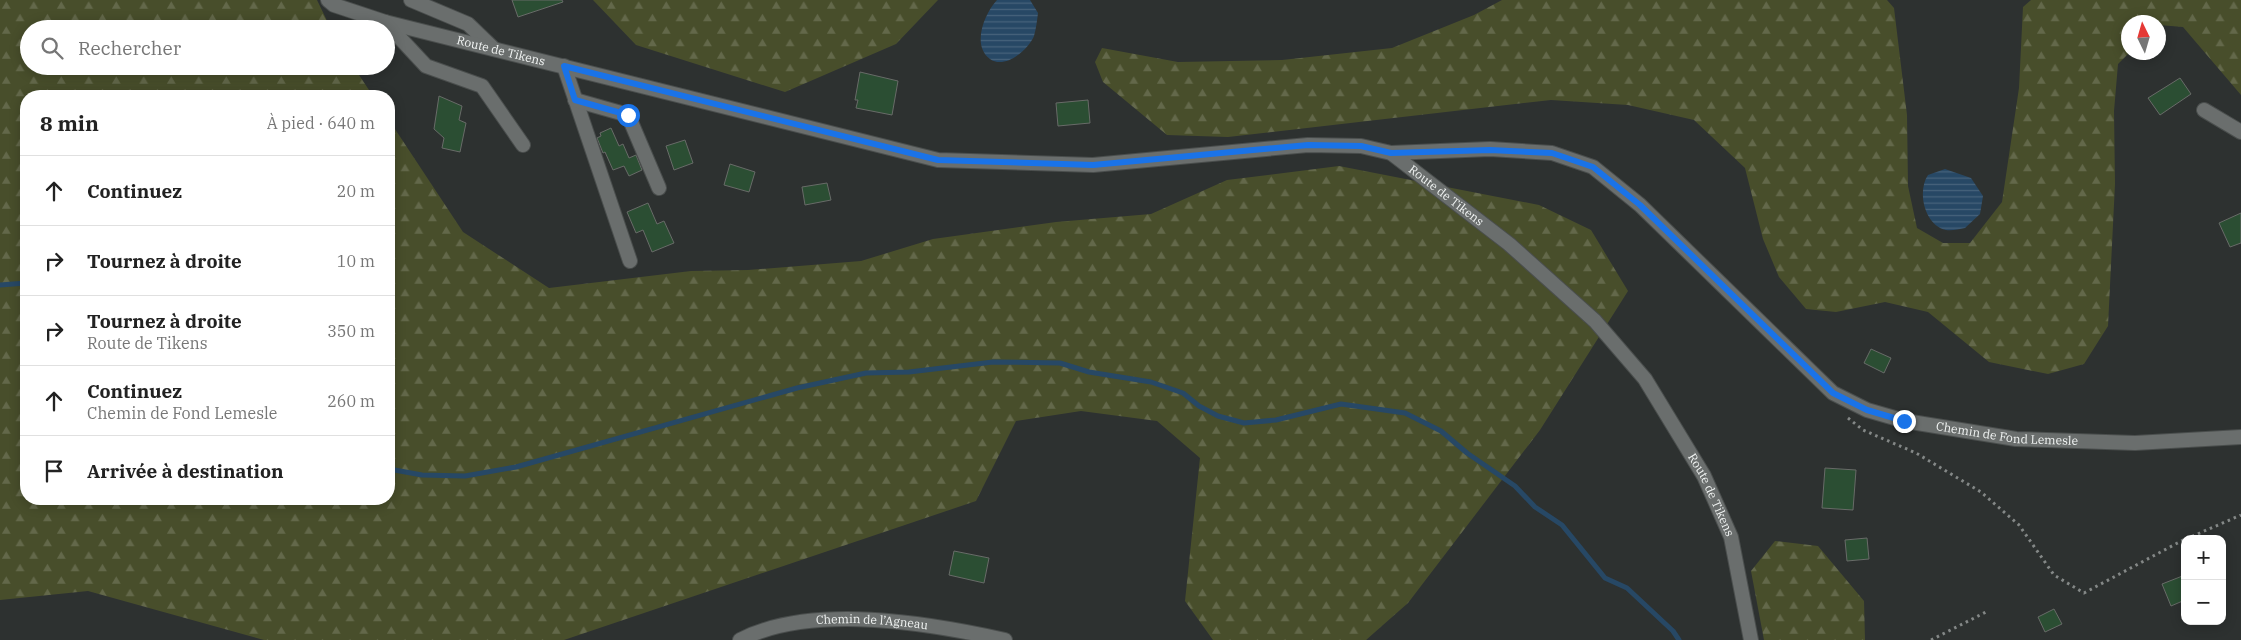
<!DOCTYPE html>
<html lang="fr">
<head>
<meta charset="utf-8">
<style>
	:root { --surface:#fff; --page:#f6f6f6; --text:#222; --muted:#767676; --line:#e0e0e0 }
	body { margin:0; font-family:"IBM Plex Serif",serif; background:var(--page); color:var(--text) }
	.controls { position:absolute; right:15px; bottom:15px; display:grid; overflow:hidden; border-radius:10px; box-shadow:0 2px 12px #0003 }
	.controls button { width:45px; height:45px; display:grid; place-items:center; padding:0; border:0; border-bottom:1px solid var(--line); background:var(--surface); color:var(--text); font:25px sans-serif }
	.compass { position:absolute; left:2121px; top:15px; width:45px; height:45px; border-radius:50%; background:var(--surface); box-shadow:0 2px 12px #0003; rotate:355deg }
	.stop { position:absolute; width:15px; height:15px; margin:-11px; border:4px solid #1a73e8; border-radius:50%; background:#fff }
	.stop.end { background:#1a73e8; border-color:#fff; box-shadow:0 1px 5px #0008 }
	.list { margin:0; padding:0; list-style:none }
	h2 { display:flex; justify-content:space-between; align-items:center; height:65px; margin:0; padding:0 20px; font-size:21px }
	h2 small { font-size:16px; font-weight:400; color:var(--muted) }
	.list li { display:grid; grid-template-columns:32px 1fr auto; gap:15px; align-items:center; box-sizing:border-box; height:70px; padding:0 20px; border-top:1px solid var(--line) }
	.list b { display:block; font-size:19px; white-space:nowrap }
	.list p { margin:0; font-size:16px; white-space:nowrap; color:var(--muted) }
	.list em { font-size:16px; font-style:normal; color:var(--muted) }
	.icon { flex:none; width:28px; height:28px; fill:none; stroke:currentColor; stroke-width:2; stroke-linecap:round; stroke-linejoin:round }
	.map { position:relative; flex:none; width:2241px; height:640px; overflow:hidden }
	.search { position:absolute; background:var(--surface); box-shadow:0 2px 12px #0003; left:20px; top:20px; width:375px; height:55px; display:flex; align-items:center; gap:12px; box-sizing:border-box; padding:0 18px; border-radius:28px; color:var(--muted); font-size:19px }
	.panel { position:absolute; background:var(--surface); box-shadow:0 2px 12px #0003; left:20px; top:90px; width:375px; height:415px; border-radius:20px }
	.map>svg:first-child { display:block }
</style>
</head>
<body>
<div class="map">
<svg width="2241" height="640" viewBox="0 0 2241 640">
	<defs>
		<pattern id="forest-firs" width="22" height="20" patternUnits="userSpaceOnUse" patternTransform="scale(1.25)"><rect width="22" height="20" fill="#484e2b"/><path d="M5 1l3.5 6h-7zM16 11l3.5 6h-7z" fill="#63684a"/></pattern>
		<pattern id="water-rules" width="6" height="5" patternUnits="userSpaceOnUse" patternTransform="scale(1.25)"><rect width="6" height="5" fill="#274865"/><path d="M0 2.5h6" fill="none" stroke="#47637c"/></pattern>
	</defs>
	<rect width="100%" height="100%" fill="#2d3130"/>
	<!-- forest -->
	<path fill="url(#forest-firs)" d="M0,0H317L331,29H29V66H353L373,96H26V499H389V120L463,232L549,288L691,271L748,270L861,261L933,239L1056,222L1151,214L1227,180L1339,166L1539,205L1591,230L1628,291L1540,430L1408,603L1366,640H1213L1185,601L1200,458L1157,421L1081,411L1016,421L976,501L564,640H264L88,591L0,600Z
		M593,0H938L896,44L785,92L636,45Z
		M1502,0H1887L1894,8L1907,115L1908,186L1917,228L1943,243H1970L2002,202L2019,88L2023,7L2031,0H2241V95L2183,27L2159,25L2158,22H2128L2129,53L2118,64L2114,111L2115,184L2108,326L2084,364L2048,374L1989,362L1928,312L1885,302L1836,312L1806,309L1779,277L1763,239L1745,168L1694,120L1628,105L1551,100L1228,137L1167,135L1103,82L1095,62L1102,48L1178,62L1282,60L1392,48L1474,15Z
		M1775,541L1818,546L1864,601L1865,640H1764L1751,571Z"/>
	<!-- water -->
	<path fill="url(#water-rules)" d="M997,0H1030L1038,13C1037,21 1036,29 1034,36C1029,49 1005,70 990,59C971,45 985,13 997,0Z
		M1945,169L1971,178L1983,196L1980,214L1965,228C1959,229 1952,231 1946,230C1924,225 1917,191 1928,175Z"/>
	<g fill="none" stroke-linecap="round" stroke-linejoin="round">
		<!-- stream -->
		<path stroke="#274865" stroke-width="5" d="M0,285L26,283
			M389,469L422,475L465,476L516,467L797,388L866,373L909,372L993,362L1060,363L1089,372L1151,382L1183,393L1199,406L1218,416L1244,423L1276,420L1341,404L1405,413L1441,431L1467,453L1515,486L1535,507L1562,525L1605,578L1627,588L1673,631L1679,640"/>
	</g>
	<!-- building -->
	<path fill="#2b4e33" stroke="#686b68" d="M512,0H562L563,2L518,17Z
		M860,72L898,81L892,115L856,108L858,100H855Z
		M2180,78L2191,94L2160,115L2148,98Z
		M439,96L462,106L459,120L466,123L460,152L442,148L444,138L434,129Z
		M1088,100L1090,123L1058,126L1056,103Z
		M611,128L619,146L623,144L629,158L636,155L642,170L629,176L624,166L613,170L605,152L603,153L597,138L601,136L600,133Z
		M685,140L693,163L674,170L666,146Z
		M730,164L755,172L749,192L724,185Z
		M827,183L831,200L805,205L802,187Z
		M648,203L657,224L664,221L674,243L652,252L643,230L636,233L627,212Z
		M2241,213V243L2230,247L2219,223Z
		M1871,349L1891,358L1884,373L1864,363Z
		M1825,468L1856,470L1853,510L1822,508Z
		M1867,538L1869,559L1847,561L1845,540Z
		M954,551L989,558L984,583L949,575Z
		M2185,575V600L2171,606L2162,584Z
		M2054,609L2062,624L2045,632L2038,617Z"/>
	<g fill="none" stroke-linecap="round" stroke-linejoin="round">
		<defs>
			<g id="minor">
				<path d="M411,0L468,24L494,49"/>
				<path d="M385,22L426,66L482,86L523,145"/>
				<path d="M564,66L630,261"/>
				<path d="M575,100L628,115L659,188"/>
				<path d="M2204,110L2241,132"/>
				<path id="s1" d="M1391,153L1490,149L1552,153L1593,167L1640,205L1833,393L1867,410L1905,421L2016,439L2135,443L2241,437"/>
				<path id="s2" d="M740,640C812,603 929,623 1005,640"/>
			</g>
			<g id="tertiary">
				<path id="s3" d="M328,0L334,5L385,22L938,160L1093,165L1308,145L1361,146L1391,153L1509,244L1595,321L1645,379L1704,476L1731,537L1751,640"/>
			</g>
		</defs>
		<!-- minor casing -->
		<use href="#minor" stroke="#4a4e4d" stroke-width="16"/>
		<!-- tertiary casing -->
		<use href="#tertiary" stroke="#4a4e4d" stroke-width="16"/>
		<!-- path -->
		<path stroke="#848887" stroke-width="3" stroke-dasharray="2.5 4" stroke-linecap="butt" d="M1848,418L1863,430L1916,453L1981,492L2019,525L2054,575L2084,593L2185,539
			M2186,539L2241,515
			M1931,640L1986,612"/>
		<!-- minor -->
		<use href="#minor" stroke="#6a6e6d" stroke-width="14"/>
		<!-- tertiary -->
		<use href="#tertiary" stroke="#6a6e6d" stroke-width="14"/>
	</g>
	<g fill="none" stroke-linecap="round" stroke-linejoin="round">
		<!-- route -->
		<path stroke="#1a73e8" stroke-width="6" d="M628,115L575,100L564,66L938,160L1093,165L1308,145L1361,146L1391,153L1490,150L1552,153L1593,167L1640,205L1833,393L1867,410L1904,421"/>
	</g>
	<g text-anchor="middle" stroke-width="5" stroke-linejoin="round" paint-order="stroke">
		<!-- street labels -->
		<g font-size="12" fill="#f1f4f3" stroke="#232726">
			<text dy="4" stroke="none"><textPath href="#s3" startOffset="181">Route de Tikens</textPath></text>
			<text dy="4" stroke="none"><textPath href="#s3" startOffset="1156">Route de Tikens</textPath></text>
			<text dy="4" stroke="none"><textPath href="#s1" startOffset="715">Chemin de Fond Lemesle</textPath></text>
			<text dy="4" stroke="none"><textPath href="#s3" startOffset="1561">Route de Tikens</textPath></text>
			<text dy="4" stroke="none"><textPath href="#s2" startOffset="135">Chemin de l’Agneau</textPath></text>
		</g>
	</g>
</svg>
<div class="controls">
<button>+</button>
<button>−</button>
</div>
<svg class="compass" viewBox="-18 -18 36 36"><path d="M0-13l5 13h-10z" fill="#e53935"/><path d="M0 13l5-13h-10z" fill="#767676"/></svg>
<div class="stop" style="left:628px;top:115px"></div>
<div class="stop end" style="left:1904px;top:421px"></div>
<div class="search"><svg class="icon" aria-label="search" viewBox="0 0 24 24"><circle cx="10" cy="10" r="6"/><path d="M15 15l6 6"/></svg>Rechercher</div>
<section class="panel">
<h2>8 min<small>À pied · 640 m</small></h2>
<ul class="list">
<li><svg class="icon" aria-label="ahead" viewBox="0 0 24 24"><path d="M12 20V5M6 11l6-6 6 6"/></svg><div><b>Continuez</b></div><em>20 m</em></li>
<li><svg class="icon" aria-label="right" viewBox="0 0 24 24"><path d="M7 20v-9h11M14 6l5 5-5 5"/></svg><div><b>Tournez à droite</b></div><em>10 m</em></li>
<li><svg class="icon" aria-label="right" viewBox="0 0 24 24"><path d="M7 20v-9h11M14 6l5 5-5 5"/></svg><div><b>Tournez à droite</b><p>Route de Tikens</p></div><em>350 m</em></li>
<li><svg class="icon" aria-label="ahead" viewBox="0 0 24 24"><path d="M12 20V5M6 11l6-6 6 6"/></svg><div><b>Continuez</b><p>Chemin de Fond Lemesle</p></div><em>260 m</em></li>
<li><svg class="icon" aria-label="arrive" viewBox="0 0 24 24"><path d="M6 21V4h12l-3 4 3 4H6"/></svg><div><b>Arrivée à destination</b></div></li>
</ul>
</section>
</div>
</body>
</html>
